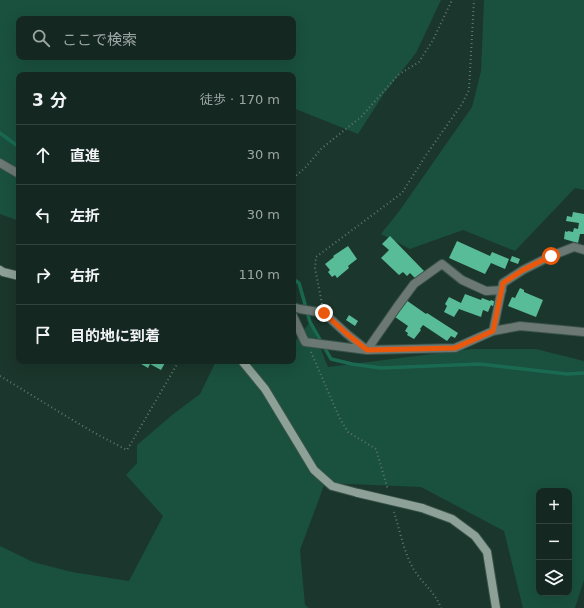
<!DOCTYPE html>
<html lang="ja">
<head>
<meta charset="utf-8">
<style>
	:root { --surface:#142821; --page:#1d302a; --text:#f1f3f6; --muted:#9da6a5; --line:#33443f }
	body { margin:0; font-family:"DejaVu Sans","Noto Sans JP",sans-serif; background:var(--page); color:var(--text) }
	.controls { position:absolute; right:12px; bottom:12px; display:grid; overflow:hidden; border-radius:8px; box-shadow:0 4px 16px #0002 }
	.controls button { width:36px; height:36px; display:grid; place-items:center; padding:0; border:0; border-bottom:1px solid var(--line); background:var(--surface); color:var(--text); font:20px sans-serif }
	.stop { position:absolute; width:12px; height:12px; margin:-9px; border:3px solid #ea580c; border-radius:50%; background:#fff }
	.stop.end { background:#ea580c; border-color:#fff; box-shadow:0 1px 4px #0008 }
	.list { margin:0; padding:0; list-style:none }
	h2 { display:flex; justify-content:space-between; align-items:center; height:52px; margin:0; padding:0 16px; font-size:17px }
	h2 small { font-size:13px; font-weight:400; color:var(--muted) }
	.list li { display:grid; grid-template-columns:26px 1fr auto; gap:12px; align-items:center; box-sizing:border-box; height:60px; padding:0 16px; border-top:1px solid var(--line) }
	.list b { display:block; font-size:15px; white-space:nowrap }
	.list em { font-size:13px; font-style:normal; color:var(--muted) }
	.icon { flex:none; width:22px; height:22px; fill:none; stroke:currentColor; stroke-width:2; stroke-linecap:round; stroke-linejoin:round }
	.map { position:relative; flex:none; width:584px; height:608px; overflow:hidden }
	.search { position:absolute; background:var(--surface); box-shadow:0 4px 16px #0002; left:16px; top:16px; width:280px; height:44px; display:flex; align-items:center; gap:10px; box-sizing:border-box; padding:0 14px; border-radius:8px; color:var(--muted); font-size:15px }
	.panel { position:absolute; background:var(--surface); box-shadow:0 4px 16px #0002; left:16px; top:72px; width:280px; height:292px; border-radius:8px }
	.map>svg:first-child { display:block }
</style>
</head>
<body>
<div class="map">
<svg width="584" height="608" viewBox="0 0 584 608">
	<rect width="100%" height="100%" fill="#1b362c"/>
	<!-- green -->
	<path fill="#1a503e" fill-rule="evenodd" d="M0,0H441L416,53L383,95L358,134L293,108V75H19V221L0,214ZM19,19H293V57H19Z
		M484,0H584V190L575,188L515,251L463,230L410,249L381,234L400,210L472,107L481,71Z
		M310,322L328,367L472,349H536L584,361V580L575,608H523L504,531L421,487L325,483L300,550L305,605L309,608H0V546L33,562L72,572L129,581L163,516L126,475L137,463V445L172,415L200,394L216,361H293V344ZM539,491H569V593H539Z"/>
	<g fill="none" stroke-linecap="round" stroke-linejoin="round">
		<!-- stream -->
		<path stroke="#1a6a51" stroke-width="3.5" d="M0,133L19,147
			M293,279L299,283L310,322L331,359L352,364L381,368L480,364L567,374L584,373"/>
	</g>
	<!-- building -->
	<path fill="#59bc98" d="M573,212L584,214V234H580L578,243L564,239L565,231L567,232L568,231L573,232L574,228L578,229L579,223L566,221L567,216L572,217Z
		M390,236L424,271L416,279L410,273L407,276L403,272L399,275L381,258L389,250L382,244Z
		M457,241L490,256L492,252L509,259L505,269L491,263L485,274L449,258Z
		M348,246L357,259L348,266L349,268L337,278L335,275L332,277L328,272L330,270L325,264L334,257L333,256Z
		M512,256L520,259L518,264L510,261Z
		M520,288L524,290V292L543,300L536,317L508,306L512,297L515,298Z
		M465,294L481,300L482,298L490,301L491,300L496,302L494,307L491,305L488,312L483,310L481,317L459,309L454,317L444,312L447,306L445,304L449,297L461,303Z
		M406,300L426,314L427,313L458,333L455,338L451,336L447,341L423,325L420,329L421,330L414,339L407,335L408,333L405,331L408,326L395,317Z
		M349,315L358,321L355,326L346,320Z
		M136,361H166L161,370L150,364L148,368Z"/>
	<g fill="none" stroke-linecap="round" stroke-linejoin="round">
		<defs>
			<path id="street" d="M0,163L19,174
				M293,307L300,309L324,313L347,334L367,350L397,307L414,284L442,264L462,280L486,291L502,290
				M293,316L305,342L367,350L455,348L493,331L520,326L584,332
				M493,331L503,283L523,270L551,256L574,247L584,250"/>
			<path id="secondary" d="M0,270L3,272L19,276
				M242,361L265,389L314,470L332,486L358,493
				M422,508L452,519L475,536L487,552L496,608"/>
		</defs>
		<!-- street casing -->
		<use href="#street" stroke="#3a5349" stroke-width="10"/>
		<!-- secondary casing -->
		<use href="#secondary" stroke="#3a5349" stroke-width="10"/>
		<!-- path -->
		<path stroke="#60776e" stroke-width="2" stroke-dasharray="1 3" stroke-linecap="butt" d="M293,178L305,168L322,148L361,117L398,75L419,62L433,40L452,0
			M322,304L315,268L316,257L402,193L426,155L462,104L469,90L474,0
			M311,352L340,419L348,432L376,449L388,490
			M0,376C42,401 83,428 127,450L179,361
			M394,512C400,531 404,553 414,570C423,584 435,592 441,608"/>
		<!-- street -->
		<use href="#street" stroke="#6c7873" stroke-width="8"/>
		<!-- secondary -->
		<use href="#secondary" stroke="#8da198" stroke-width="8"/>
		<defs>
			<path id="secondary-bridge" d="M358,493L422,508"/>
		</defs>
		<!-- secondary-bridge casing -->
		<use href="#secondary-bridge" stroke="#3a5349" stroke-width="10" stroke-linecap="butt"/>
		<!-- secondary-bridge -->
		<use href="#secondary-bridge" stroke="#8da198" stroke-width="8"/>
	</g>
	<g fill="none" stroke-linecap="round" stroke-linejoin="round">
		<!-- route -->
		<path stroke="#ea580c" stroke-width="5" d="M324,313L347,334L367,350L455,348L493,331L503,283L523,270L551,256"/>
	</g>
</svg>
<div class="controls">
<button>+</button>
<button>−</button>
<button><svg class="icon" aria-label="layers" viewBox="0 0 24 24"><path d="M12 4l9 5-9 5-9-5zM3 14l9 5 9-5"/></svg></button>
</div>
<div class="stop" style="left:551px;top:256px"></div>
<div class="stop end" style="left:324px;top:313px"></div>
<div class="search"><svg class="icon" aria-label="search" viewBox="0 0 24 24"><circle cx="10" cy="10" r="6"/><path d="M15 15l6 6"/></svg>ここで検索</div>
<section class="panel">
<h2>3 分<small>徒歩 · 170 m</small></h2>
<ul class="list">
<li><svg class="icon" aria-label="ahead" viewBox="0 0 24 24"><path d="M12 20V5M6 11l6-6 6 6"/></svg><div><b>直進</b></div><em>30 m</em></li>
<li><svg class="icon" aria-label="left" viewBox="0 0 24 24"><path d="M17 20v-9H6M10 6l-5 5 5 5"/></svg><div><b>左折</b></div><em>30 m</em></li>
<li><svg class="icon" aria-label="right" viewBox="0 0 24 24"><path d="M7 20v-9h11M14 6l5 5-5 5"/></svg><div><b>右折</b></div><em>110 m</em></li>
<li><svg class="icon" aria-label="arrive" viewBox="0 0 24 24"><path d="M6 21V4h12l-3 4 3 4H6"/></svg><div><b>目的地に到着</b></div></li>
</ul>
</section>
</div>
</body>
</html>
